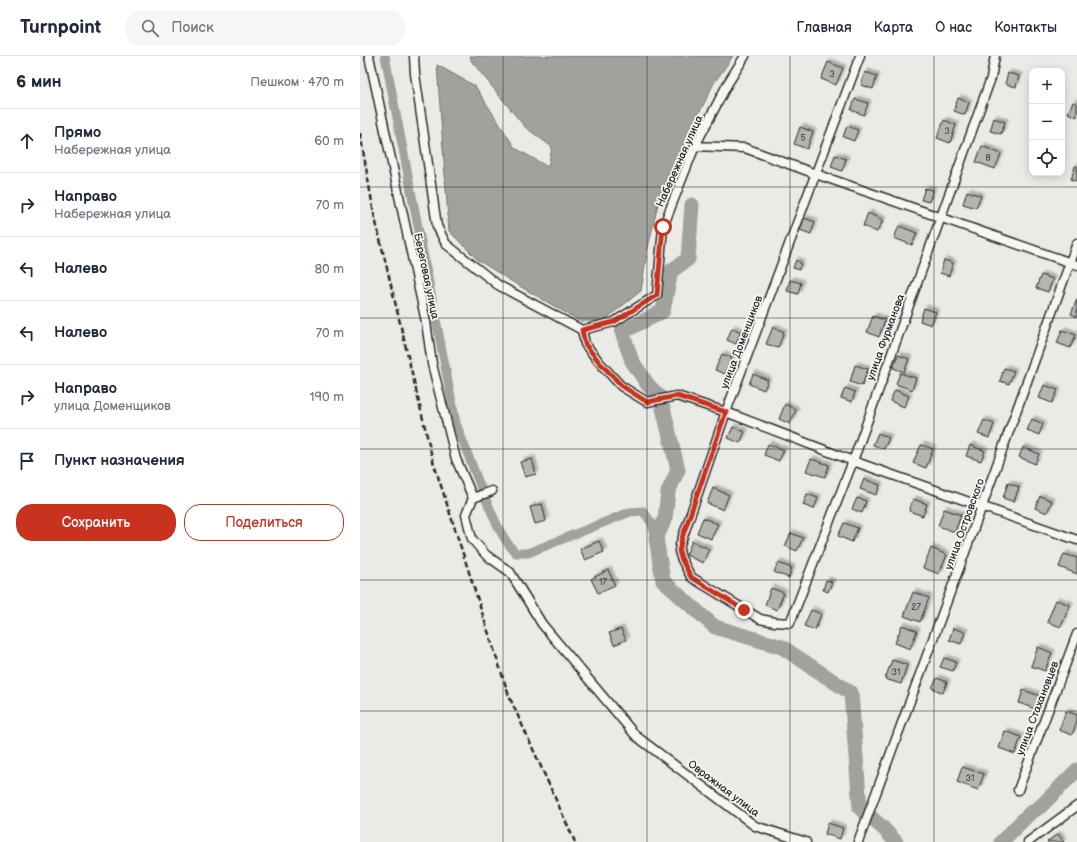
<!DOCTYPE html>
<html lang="ru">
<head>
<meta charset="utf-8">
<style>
	:root { --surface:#fff; --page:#f6f6f7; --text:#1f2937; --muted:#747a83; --line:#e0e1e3; --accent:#c8321e }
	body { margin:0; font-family:"Balsamiq Sans",sans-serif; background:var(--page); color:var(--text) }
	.controls { position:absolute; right:12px; top:12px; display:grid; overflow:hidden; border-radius:8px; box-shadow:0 2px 10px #0003 }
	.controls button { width:36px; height:36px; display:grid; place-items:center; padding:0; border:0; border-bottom:1px solid var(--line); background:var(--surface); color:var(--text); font:20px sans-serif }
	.stop { position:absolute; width:12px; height:12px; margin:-9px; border:3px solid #c8321e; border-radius:50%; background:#fff }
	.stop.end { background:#c8321e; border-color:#fff; box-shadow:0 1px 4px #0008 }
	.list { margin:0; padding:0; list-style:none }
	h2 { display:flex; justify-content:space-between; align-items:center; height:52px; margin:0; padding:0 16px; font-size:17px }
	h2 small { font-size:13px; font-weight:400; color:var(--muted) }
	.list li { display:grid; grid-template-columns:26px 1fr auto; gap:12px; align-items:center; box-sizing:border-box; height:64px; padding:0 16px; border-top:1px solid var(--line) }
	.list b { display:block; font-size:15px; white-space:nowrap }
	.list p { margin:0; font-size:13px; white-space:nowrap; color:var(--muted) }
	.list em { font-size:13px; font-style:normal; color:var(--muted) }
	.actions { display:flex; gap:8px; padding:12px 16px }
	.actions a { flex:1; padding:9px 0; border:1px solid var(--accent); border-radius:16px; text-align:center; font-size:14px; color:var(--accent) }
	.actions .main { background:var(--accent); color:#fff }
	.icon { flex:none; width:22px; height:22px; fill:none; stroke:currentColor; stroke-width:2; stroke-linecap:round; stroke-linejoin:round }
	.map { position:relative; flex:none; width:717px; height:786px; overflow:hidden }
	header { display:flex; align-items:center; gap:24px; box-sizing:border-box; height:56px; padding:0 20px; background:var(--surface); border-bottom:1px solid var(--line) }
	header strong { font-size:19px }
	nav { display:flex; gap:22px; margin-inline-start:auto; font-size:14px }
	.search { width:280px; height:36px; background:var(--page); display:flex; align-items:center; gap:10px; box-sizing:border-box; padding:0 14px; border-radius:16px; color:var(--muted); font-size:15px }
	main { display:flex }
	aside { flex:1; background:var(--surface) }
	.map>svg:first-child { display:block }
</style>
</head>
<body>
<header>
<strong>Turnpoint</strong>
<div class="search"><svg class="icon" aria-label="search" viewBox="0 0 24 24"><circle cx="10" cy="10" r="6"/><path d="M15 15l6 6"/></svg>Поиск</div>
<nav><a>Главная</a><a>Карта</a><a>О нас</a><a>Контакты</a></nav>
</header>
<main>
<aside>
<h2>6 мин<small>Пешком · 470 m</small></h2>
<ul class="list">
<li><svg class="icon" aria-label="ahead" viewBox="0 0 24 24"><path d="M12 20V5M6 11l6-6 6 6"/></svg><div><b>Прямо</b><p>Набережная улица</p></div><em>60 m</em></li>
<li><svg class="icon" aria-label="right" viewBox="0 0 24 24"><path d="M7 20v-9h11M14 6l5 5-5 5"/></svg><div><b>Направо</b><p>Набережная улица</p></div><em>70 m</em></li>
<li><svg class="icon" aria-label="left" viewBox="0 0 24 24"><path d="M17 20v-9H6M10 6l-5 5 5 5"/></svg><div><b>Налево</b></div><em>80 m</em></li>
<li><svg class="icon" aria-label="left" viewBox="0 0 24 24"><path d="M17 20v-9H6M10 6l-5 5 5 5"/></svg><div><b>Налево</b></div><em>70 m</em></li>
<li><svg class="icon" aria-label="right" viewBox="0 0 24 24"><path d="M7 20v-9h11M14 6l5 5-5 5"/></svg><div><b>Направо</b><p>улица Доменщиков</p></div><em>190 m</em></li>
<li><svg class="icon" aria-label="arrive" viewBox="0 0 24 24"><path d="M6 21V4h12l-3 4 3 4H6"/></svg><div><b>Пункт назначения</b></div></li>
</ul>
<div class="actions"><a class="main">Сохранить</a><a>Поделиться</a></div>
</aside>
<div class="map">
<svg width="717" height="786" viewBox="0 0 717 786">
	<defs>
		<filter id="shadow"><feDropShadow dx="3" dy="-3" stdDeviation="1" flood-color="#0004"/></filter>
	</defs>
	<rect width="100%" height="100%" fill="#eaeae6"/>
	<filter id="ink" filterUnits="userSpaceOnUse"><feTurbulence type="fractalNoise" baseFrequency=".025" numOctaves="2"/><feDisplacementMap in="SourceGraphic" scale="8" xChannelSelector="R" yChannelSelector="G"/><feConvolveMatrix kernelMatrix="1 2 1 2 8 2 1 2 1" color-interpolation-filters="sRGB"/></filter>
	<g filter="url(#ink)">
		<!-- water -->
		<path fill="#a1a19e" stroke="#727270" d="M110,0H373L354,27L314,108L298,148L287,196L281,235L243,265H220L151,225L118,204L89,175L77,9L115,30L155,92L188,111L192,91L165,71L112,6Z"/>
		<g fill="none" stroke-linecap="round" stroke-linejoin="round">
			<!-- canal -->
			<path stroke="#a1a19e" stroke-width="9" d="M25,0L96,367C105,391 114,415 124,439C133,459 140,481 156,497H168L270,456L283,455L291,466L296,482"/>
			<!-- river -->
			<path stroke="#a1a19e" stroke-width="15" d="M300,341L288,329L272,305L262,276L303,255L311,215L328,203L332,149
				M303,352L318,414L308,436L305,463L296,482L303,525L355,571L422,591L491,637L500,752L523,772L536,786
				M641,786L669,758L681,750L717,714"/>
		</g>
		<!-- building -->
		<path fill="#b4b4b1" stroke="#2b2b2b" filter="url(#shadow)" d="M468,6L483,12L476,29L461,23Z
			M505,16L517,20L513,33L501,29Z
			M648,17L659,20L656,31L645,28Z
			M598,42L609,46L605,59L594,55Z
			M495,43L508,47L504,59L491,54Z
			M713,46L717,48V61L708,57Z
			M634,62L645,66L641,78L630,75Z
			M584,64L596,69L590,87L577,82Z
			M487,70L498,74L494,85L483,81Z
			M440,71L453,76L447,93L434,88Z
			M622,90L641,98L635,113L616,106Z
			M475,99L486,103L482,115L471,111Z
			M715,110H717V125L711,124Z
			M565,132L573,134L569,146L561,144Z
			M607,135L621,140L616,152L603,148Z
			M508,157L523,164L517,176L503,170Z
			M444,162L455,166L451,178L440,174Z
			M539,170L557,177L552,189L534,182Z
			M436,204L441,207L439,214L433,212Z
			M584,204L593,207L589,220L580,217Z
			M681,219L693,223L688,236L676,232Z
			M430,224L441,227L438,238L427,235Z
			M717,243V261L711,258Z
			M564,252L576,256L571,269L560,265Z
			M513,260L525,264L519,281L507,276Z
			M413,271L424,276L418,292L406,288Z
			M372,272L381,276L376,288L367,284Z
			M702,274L716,279L710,292L697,287Z
			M362,298L372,302L365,318L355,314Z
			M538,299L549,303L544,316L533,312Z
			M495,309L508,313L502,330L490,326Z
			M644,312L654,315L649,328L640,325Z
			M540,317L556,322L552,334L536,328Z
			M393,318L408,324L404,334L389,328Z
			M684,329L698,334L692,347L679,342Z
			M485,332L495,336L492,346L481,342Z
			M535,334L549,340L544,351L530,345Z
			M425,348L436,354L430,368L419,363Z
			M672,363L683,368L679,379L667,374Z
			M624,364L634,368L629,382L618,378Z
			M373,371L385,376L380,387L368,382Z
			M518,377L529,382L524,393L513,389Z
			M408,388L424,394L419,405L404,399Z
			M561,389L573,393L566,412L553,407Z
			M610,389L625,395L621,405L606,400Z
			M663,391L679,398L675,408L659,401Z
			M172,403L176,418L165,421L160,406Z
			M451,403L469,409L465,421L446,415Z
			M504,423L520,429L516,439L500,433Z
			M648,427L659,431L654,446L643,442Z
			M353,432L369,439L363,454L347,447Z
			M447,438L458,442L454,453L443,449Z
			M680,440L692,445L687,457L675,452Z
			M497,442L506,445L502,457L492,453Z
			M553,443L567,448L563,460L549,455Z
			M182,448L186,465L175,468L170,451Z
			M584,453L601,459L595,476L578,470Z
			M343,462L358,468L351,483L337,477Z
			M484,467L498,472L492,486L478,480Z
			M431,477L443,482L437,495L425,490Z
			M239,485L244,496L225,504L220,493Z
			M332,485L349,493L343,507L326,499Z
			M571,492L587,499L579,518L563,512Z
			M704,498L717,502V518L699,511Z
			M418,507L432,512L429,522L414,516Z
			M248,514L255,529L238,537L231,523Z
			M466,524L472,526L468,536L463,534Z
			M411,532L424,537L417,554L405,549Z
			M553,536L569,542L560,566L544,560Z
			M696,544L710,549L701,571L687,566Z
			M451,554L461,558L455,574L444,570Z
			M542,569L557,575L550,593L535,587Z
			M593,572L605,576L601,588L589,584Z
			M261,573L266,584L254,589L249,577Z
			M678,591L692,597L685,615L671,610Z
			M584,602L596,606L593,615L580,611Z
			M532,604L547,609L541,628L525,623Z
			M577,622L587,626L583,637L572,632Z
			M663,634L680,640L675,653L659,647Z
			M706,655L717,659V665L712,679L699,674Z
			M645,675L661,681L655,698L639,692Z
			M602,711L624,718L618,734L597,726Z
			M468,767L483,772L480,783L465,778Z
			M698,778L704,786H687Z"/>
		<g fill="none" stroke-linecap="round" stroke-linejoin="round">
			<defs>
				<path id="street" d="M9,0L66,266L72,308L96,403L113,442
					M54,0L55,18L77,170L86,188L138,229L222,274L225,288L240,307L261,330L287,346L317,340L366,356L493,405L717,484
					M500,0L366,356L320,489L319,495L321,502L331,521L400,563L415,566L430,567L493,405L631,22L635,0
					M335,90L385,92L456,118L717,209
					M222,274L254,266L297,239L303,171L335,90L368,27L385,0
					M132,435L113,442L106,459L112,483L126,499L150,516L182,568L276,680L395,770L446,786
					M658,734L717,578
					M498,786L622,450L717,187
					M668,786L717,750"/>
			</defs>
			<!-- street casing -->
			<use href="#street" stroke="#2b2b2b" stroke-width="11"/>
			<!-- street -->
			<use href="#street" stroke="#f6f6f2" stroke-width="8"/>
			<!-- rail -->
			<path stroke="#2b2b2b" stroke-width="2.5" stroke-dasharray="6 3" stroke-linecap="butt" d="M0,77L14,158L73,405L149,640L215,786"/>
		</g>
	</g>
	<g fill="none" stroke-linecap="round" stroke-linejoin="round" filter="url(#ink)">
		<!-- route -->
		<path stroke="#c8321e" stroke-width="5" d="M303,171L297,239L254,266L222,274L225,288L240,307L262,330L287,346L317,340L366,356L322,482L319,495L321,502L331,521L384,554"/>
	</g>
	<!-- grid -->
	<path fill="none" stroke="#2b2b2b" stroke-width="1" stroke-opacity="0.55" d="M143,0V786M287,0V786M430,0V786M574,0V786M0,131H717M0,262H717M0,393H717M0,524H717M0,655H717"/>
	<g text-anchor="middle" stroke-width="3.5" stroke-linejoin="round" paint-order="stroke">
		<!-- number labels -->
		<g font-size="9" fill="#4d4d4c">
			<text x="472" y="21">3</text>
			<text x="587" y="78">3</text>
			<text x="443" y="85">5</text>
			<text x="628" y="105">8</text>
			<text x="243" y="529">17</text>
			<text x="556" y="554">27</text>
			<text x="536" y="619">31</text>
			<text x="610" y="725">31</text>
		</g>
		<!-- street labels -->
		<g font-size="11" fill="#2b2b2b" stroke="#f6f6f2">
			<text transform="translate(319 105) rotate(-66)" y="4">Набережная улица</text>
			<text transform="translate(67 220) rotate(78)" y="4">Береговая улица</text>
			<text transform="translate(525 281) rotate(-70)" y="4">улица Фурманова</text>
			<text transform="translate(381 286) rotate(-69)" y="4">улица Доменщиков</text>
			<text transform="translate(604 468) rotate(-70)" y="4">улица Островского</text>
			<text transform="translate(677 652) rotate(-69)" y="4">улица Стахановцев</text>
			<text transform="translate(364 732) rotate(37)" y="4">Овражная улица</text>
		</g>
	</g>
</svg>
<div class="controls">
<button>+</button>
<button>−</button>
<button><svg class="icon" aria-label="locate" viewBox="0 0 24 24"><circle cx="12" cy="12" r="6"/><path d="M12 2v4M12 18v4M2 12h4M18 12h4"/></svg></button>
</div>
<div class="stop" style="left:303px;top:171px"></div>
<div class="stop end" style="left:384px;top:554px"></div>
</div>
</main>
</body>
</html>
